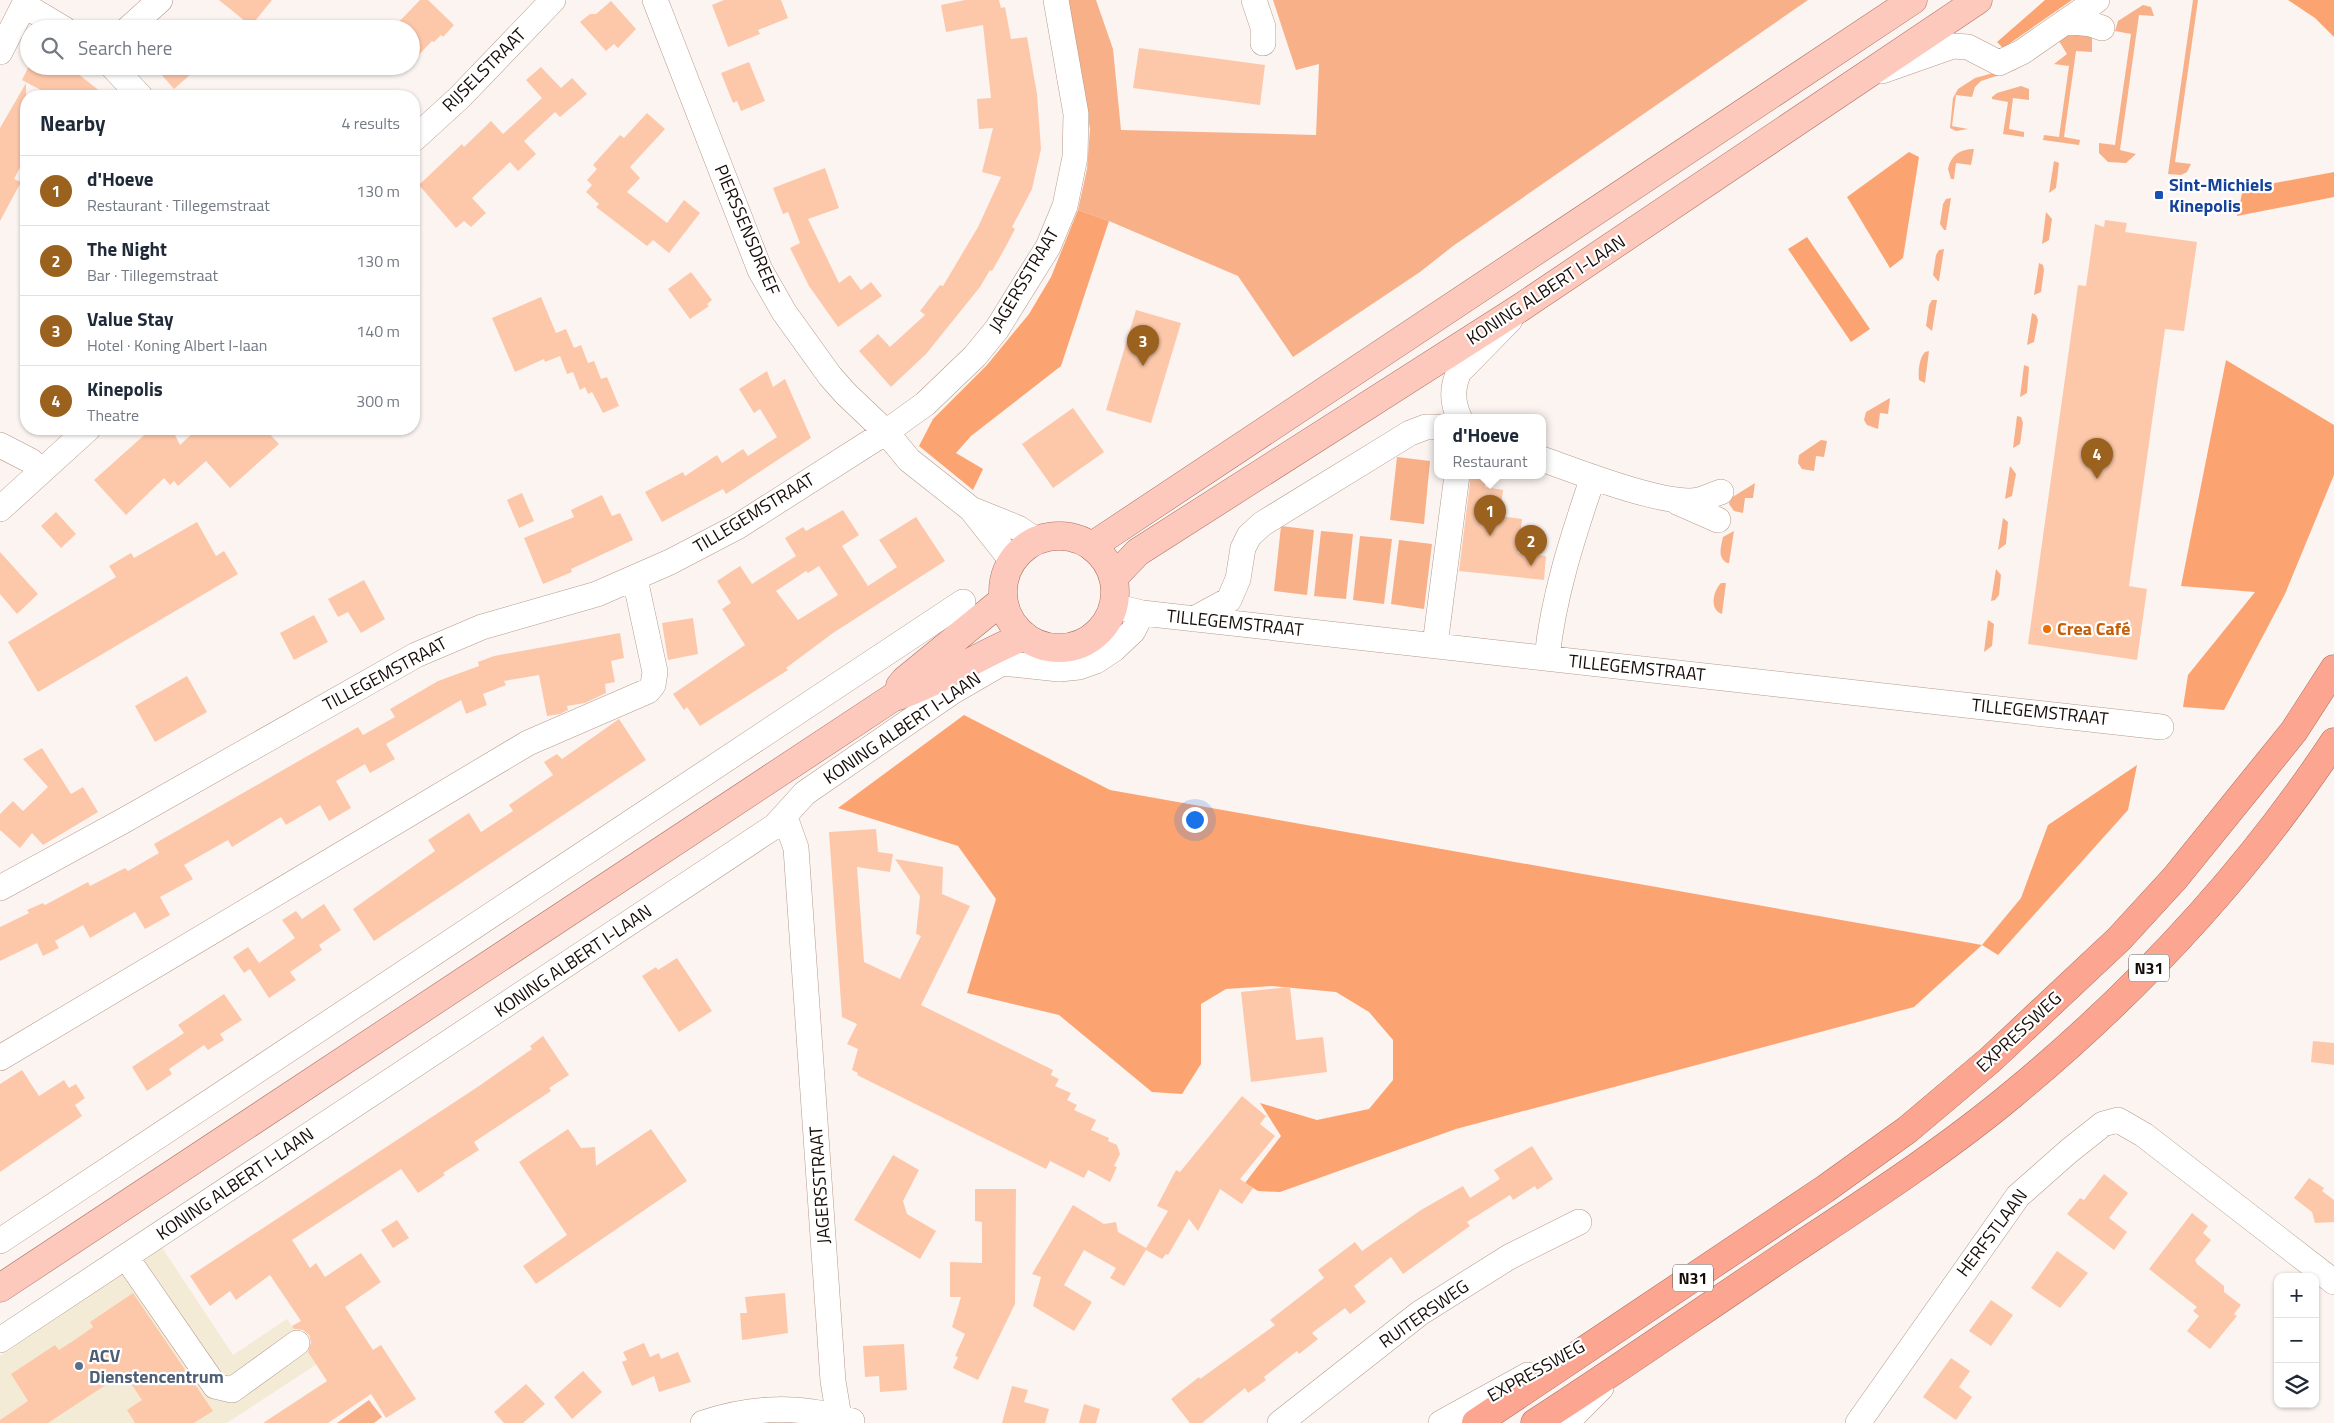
<!DOCTYPE html>
<html lang="en">
<head>
<meta charset="utf-8">
<style>
	:root { --surface:#fff; --page:#f6f6f7; --text:#1f2937; --muted:#747a83; --line:#e0e1e3; --accent:#9a621e }
	body { margin:0; font-family:"Titillium Web",sans-serif; background:var(--page); color:var(--text) }
	.controls { position:absolute; right:15px; bottom:15px; display:grid; overflow:hidden; border-radius:10px; box-shadow:0 1px 4px #0004 }
	.controls button { width:45px; height:45px; display:grid; place-items:center; padding:0; border:0; border-bottom:1px solid var(--line); background:var(--surface); color:var(--text); font:25px sans-serif }
	.you { position:absolute; left:1194px; top:819px; width:18px; height:18px; margin:-12px; border:4px solid #fff; border-radius:50%; background:#1a73e8; box-shadow:0 0 0 8px #1a73e833 }
	.badge { display:grid; place-items:center; width:32px; height:32px; border-radius:50%; background:var(--accent); color:#fff; font-size:16px; font-weight:700 }
	.pin { position:absolute; translate:-50% -41px; filter:drop-shadow(0 1px 2px #0008) }
	.pin::after { content:''; position:absolute; top:26px; width:18px; height:15px; background:inherit; clip-path:polygon(0 0,100% 0,50% 100%) }
	.popup { position:absolute; left:1434px; top:414px; width:112px; height:65px; box-sizing:border-box; display:grid; place-content:center; border-radius:10px; background:var(--surface); filter:drop-shadow(0 1px 4px #0005); font-size:16px; white-space:nowrap; color:var(--muted) }
	.popup b { font-size:19px; color:var(--text) }
	.popup::after { content:''; position:absolute; left:50%; top:100%; margin-left:-10px; border:10px solid transparent; border-top-color:var(--surface) }
	.list { margin:0; padding:0; list-style:none }
	h2 { display:flex; justify-content:space-between; align-items:center; height:65px; margin:0; padding:0 20px; font-size:21px }
	h2 small { font-size:16px; font-weight:400; color:var(--muted) }
	.list li { display:grid; grid-template-columns:32px 1fr auto; gap:15px; align-items:center; box-sizing:border-box; height:70px; padding:0 20px; border-top:1px solid var(--line) }
	.list b { display:block; font-size:19px; white-space:nowrap }
	.list p { margin:0; font-size:16px; white-space:nowrap; color:var(--muted) }
	.list em { font-size:16px; font-style:normal; color:var(--muted) }
	.icon { flex:none; width:28px; height:28px; fill:none; stroke:currentColor; stroke-width:2; stroke-linecap:round; stroke-linejoin:round }
	.map { position:relative; flex:none; width:2334px; height:1423px; overflow:hidden }
	.search { position:absolute; background:var(--surface); box-shadow:0 1px 4px #0004; left:20px; top:20px; width:400px; height:55px; display:flex; align-items:center; gap:12px; box-sizing:border-box; padding:0 18px; border-radius:28px; color:var(--muted); font-size:19px }
	.panel { position:absolute; background:var(--surface); box-shadow:0 1px 4px #0004; left:20px; top:90px; width:400px; height:345px; border-radius:20px }
	.map>svg:first-child { display:block }
</style>
</head>
<body>
<div class="map">
<svg width="2334" height="1423" viewBox="0 0 2334 1423">
	<rect width="100%" height="100%" fill="#fbf4f1"/>
	<!-- commercial -->
	<path fill="#f4ebd6" d="M161,1246L233,1355L287,1319L317,1364L227,1423H0V1356Z"/>
	<!-- green -->
	<path fill="#f8b088" d="M1067,0H1096L1113,49L1121,130L1316,135L1319,64L1296,70L1273,0H1808L1453,246L1420,272L1293,357L1238,276L1109,221L1078,210L1087,169L1090,129Z
		M2193,0H2198L2175,162L2191,164L2187,172L2181,175L2168,174Z
		M2143,5L2151,7L2154,16L2139,15L2120,150L2136,154L2126,163L2108,162L2099,153V143L2115,145L2131,34L2115,31L2118,21Z
		M2068,31L2092,37V52L2076,51L2064,137L2080,140L2079,145L2043,140L2044,135L2059,137L2069,66L2054,64L2067,54L2059,41L2015,70L1981,81L1975,87L1972,97L1956,95L1952,126L1968,129L1956,131L1950,128L1953,98L1958,89L1975,78L2004,70Z
		M2021,86L2029,89V100L2013,98L2009,129L2024,132V137L2003,134L2008,102L1992,99V97L1997,93Z
		M1974,149L1971,165L1956,163L1954,179H1951L1948,169C1951,155 1960,149 1974,149Z
		M2054,161L2059,163L2056,188L2049,193Z
		M1951,198L1946,230H1944L1940,224L1943,204L1946,199Z
		M2046,212L2052,219L2049,240L2042,244Z
		M1944,249L1939,281H1938L1933,275L1936,255L1939,250Z
		M2039,263L2043,265L2044,270L2041,292L2034,295Z
		M1932,300H1937L1932,331L1926,326L1929,305Z
		M2032,313L2036,315L2038,320L2034,342L2027,345Z
		M1929,351L1925,383L1919,380C1918,372 1919,358 1925,352Z
		M2024,365L2029,367L2027,393L2020,397Z
		M1890,398L1888,414L1880,413L1878,429L1867,425L1864,420L1866,412Z
		M2017,416L2021,417L2023,423L2020,444L2013,448Z
		M1821,440L1827,441L1824,457L1816,456L1814,471L1802,469L1798,463L1799,455Z
		M1397,457L1430,461L1424,524L1390,520Z
		M2010,466L2016,474L2012,496L2005,499Z
		M1755,483L1753,498H1745L1743,513L1734,511L1729,504L1731,498Z
		M2003,518L2008,522L2006,544L1998,550Z
		M1281,526L1314,530L1307,595L1274,591Z
		M1321,531L1353,534L1346,599L1314,596Z
		M1734,531L1729,563H1727C1717,557 1721,547 1723,537Z
		M1360,536L1392,539L1384,604L1353,600Z
		M1399,540L1432,544L1424,609L1391,604Z
		M1996,569L2001,575L1999,595L1995,600L1991,601Z
		M1721,583H1726L1722,614C1709,610 1713,591 1721,583Z
		M1988,620L1994,624L1992,646L1984,652Z
		M369,1400L382,1417L374,1423H337Z"/>
	<!-- forest -->
	<path fill="#fba472" d="M2045,0H2072L2003,48L1997,42Z
		M2288,0H2334V37L2315,18Z
		M1909,152L1919,157L1903,258L1890,268L1847,197Z
		M2334,172V197L2237,216L2243,189Z
		M1078,210L1109,221L1061,366L971,436L956,453L983,469L973,490L919,446L933,419L987,365L1029,314L1051,277Z
		M1807,237L1870,329L1851,342L1788,249Z
		M2226,360L2334,425V475L2285,594L2224,710L2183,707L2188,675L2255,592L2181,586Z
		M964,715L1110,790L1982,945L2021,898L2048,825L2137,765L2128,810L1998,955L1982,945L1914,1007L1456,1129L1280,1192L1258,1191L1245,1183L1281,1136L1260,1103L1317,1120L1369,1109L1393,1080V1040L1369,1012L1336,992L1272,986L1226,989L1201,1004V1064L1182,1094L1152,1092L1059,1015L967,993L996,899L958,846L838,808Z"/>
	<!-- building -->
	<path fill="#fdc8aa" fill-rule="evenodd" d="M219,0H272L251,26Z
		M420,0H428L454,25L443,37L441,35L434,42L432,41L411,63V29H392Z
		M724,0H781L788,18L758,30L760,34L728,47L712,5Z
		M965,0H999L1001,8L1005,7L1011,39L1027,37L1037,94L1041,149L1032,189L1012,227L1015,229L1005,248L992,271L990,270L980,287L926,354L891,387L859,351L878,334L890,347L925,315L920,311L940,285L943,286L978,227L1001,177L982,172L993,128L979,129L977,99L991,98L983,25L946,32L941,5Z
		M611,1L636,29L618,48L614,44L606,51L580,22L590,14H596Z
		M1139,48L1265,65L1260,105L1133,88Z
		M749,62L765,101L741,111L737,101L733,103L721,73Z
		M29,66H65L77,73L106,96H52L22,80Z
		M154,66H200L174,89Z
		M541,67L561,88L572,78L587,94L560,117L555,112L524,141L536,154L518,171L510,162L472,198L486,213L471,227L464,221L456,228L419,185L462,144L464,147L491,121L503,134L542,98L526,80Z
		M26,83V156L14,179L21,182L0,221V128Z
		M647,113L665,129L630,167L640,178L627,192L667,223L684,200L700,213L669,253L653,240L647,246L596,207L599,204L586,192L592,185L587,180L597,169L593,165L620,135L624,138Z
		M825,168L839,208L808,219L839,283L850,275L861,290L871,282L882,296L838,327L809,286L790,248L800,243L788,212L783,214L773,188Z
		M2105,220L2127,223L2125,232L2197,242L2184,331L2165,329L2129,586L2147,589L2137,660L2028,644L2078,285L2086,286L2095,224L2104,227Z
		M691,272L712,300L707,304L709,306L690,319L668,289Z
		M541,297L556,333L566,329L574,348L581,345L588,363L594,361L601,379L607,377L619,406L603,413L592,392L588,394L585,387L580,390L573,372L567,374L560,356L545,362L544,359L515,372L492,318Z
		M1136,310L1181,323L1151,423L1106,410Z
		M767,371L773,387L785,379L811,438L726,494L723,489L662,522L645,492L683,472L685,476L717,455L722,463L743,449L748,456L777,437L760,409L754,413L739,389Z
		M1073,408L1104,452L1053,488L1022,444Z
		M151,429H172L180,445L197,429H265L279,444L230,488L206,461L178,486L174,481L170,485L164,478L126,515L94,480Z
		M1471,475H1486L1485,487L1503,490L1500,516L1522,519L1518,553L1546,556L1544,580L1459,571Z
		M522,493L534,521L519,528L507,500Z
		M602,495L612,516L620,513L633,540L571,569L572,572L543,584L524,538L574,517L571,510Z
		M843,510L859,535L842,546L868,586L897,567L879,540L916,517L945,561L833,633L786,668L788,670L700,726L687,707L684,710L673,694L745,645L722,609L731,603L717,581L740,566L752,584L796,556L785,538L803,527L806,531ZM819,566L838,595L798,620L776,591L806,571L808,573Z
		M56,512L76,534L61,548L41,526Z
		M197,522L216,556L224,551L238,574L38,692L8,642L116,577L109,566L131,553L134,558Z
		M0,552L38,594L17,614L0,594Z
		M364,580L385,619L361,633L348,612L338,617L328,599Z
		M314,615L328,642L294,660L280,633Z
		M693,618L698,654L668,660L662,623Z
		M620,633L624,658L611,661L615,682L605,684L606,693L585,703L567,706L568,710L560,714L547,716L539,675L504,681L506,685L483,694L487,705L466,714L461,700L386,744L395,759L370,773L365,764L336,781L351,808L329,821L320,805L286,825L281,817L232,847L228,840L184,865L193,879L160,897L170,915L145,929L135,912L90,938L83,925L55,941L59,948L43,956L37,943L0,961V927L29,913L27,910L43,903L45,905L88,882L90,886L125,868L128,871L159,853L154,844L358,727L363,735L395,717L390,709L438,681L479,666L478,662L494,656Z
		M187,676L207,712L155,742L135,706Z
		M619,719L646,760L374,941L353,909L435,851L428,840L469,813L481,832L513,811L509,805L553,775L544,762L557,754L562,759Z
		M42,748L71,794L83,787L98,812L43,845L32,833L20,848L0,830V814L13,801L23,811L48,787L23,759Z
		M876,829L878,852L893,854L890,872L857,867L864,962L900,979L921,936L916,934L920,896L895,859L943,867L942,894L970,906L921,1005L1053,1070L1051,1075L1059,1079L1055,1086L1071,1093L1067,1100L1077,1105L1074,1110L1096,1120L1091,1130L1109,1138L1108,1141L1117,1145L1120,1154L1114,1166L1117,1167L1110,1182L1088,1170L1084,1178L1050,1161L1046,1169L857,1075L858,1073L852,1070L858,1049L847,1044L857,1024L842,1017L829,832Z
		M324,904L341,930L319,945L322,950L290,972L296,980L269,998L250,969L244,973L233,957L248,947L259,963L295,938L282,920L296,911L302,919Z
		M677,958L712,1011L679,1032L642,976L656,967L658,970Z
		M1290,987L1296,1040L1323,1037L1327,1072L1251,1082L1241,992Z
		M224,994L242,1020L220,1034L224,1040L208,1050L204,1045L169,1069L172,1074L147,1091L132,1067L184,1033L178,1025Z
		M543,1036L569,1075L549,1088L551,1091L474,1142L479,1150L443,1173L445,1175L418,1193L401,1169L292,1240L310,1268L316,1263L325,1277L361,1253L381,1282L345,1307L373,1350L381,1345L416,1399L386,1418L371,1394L328,1423H263L327,1381L308,1352L311,1342L309,1335L303,1330L294,1329L292,1326L301,1321L270,1275L236,1300L230,1291L210,1306L190,1276L479,1086L532,1049L530,1046Z
		M2313,1041L2334,1043V1065L2311,1062Z
		M22,1070L39,1096L64,1080L69,1088L76,1084L85,1098L75,1105L82,1116L0,1172V1084Z
		M1242,1096L1266,1116L1260,1124L1275,1136L1240,1179L1253,1188L1242,1204L1220,1189L1198,1231L1189,1219L1168,1255L1166,1254L1162,1259L1146,1250L1124,1286L1110,1278L1116,1268L1084,1250L1064,1285L1092,1302L1074,1331L1033,1306L1041,1277L1032,1274L1073,1205L1104,1224L1116,1222L1118,1232L1146,1248L1168,1211L1157,1206L1176,1170L1180,1172Z
		M568,1129L581,1148L595,1147L596,1166L651,1129L687,1181L536,1284L523,1266L567,1235L519,1162Z
		M1532,1146L1553,1179L1537,1190L1535,1186L1513,1200L1510,1195L1467,1222L1470,1226L1403,1274L1391,1257L1354,1286L1366,1302L1350,1314L1345,1308L1312,1333L1318,1339L1299,1354L1297,1351L1264,1377L1266,1380L1248,1393L1245,1388L1202,1423H1190L1171,1399L1199,1377L1200,1379L1275,1325L1270,1320L1324,1278L1318,1270L1355,1242L1362,1251L1421,1210L1463,1186L1470,1198L1500,1179L1494,1170Z
		M893,1155L919,1170L903,1201L907,1214L936,1231L920,1259L854,1220Z
		M2104,1174L2128,1193L2109,1218L2127,1232L2114,1250L2067,1214L2080,1198L2084,1200Z
		M2309,1178L2324,1188L2322,1191L2334,1200V1222L2315,1223L2312,1212L2294,1198Z
		M975,1189H1016L1015,1304L978,1380L953,1368L958,1357L955,1356L965,1334L952,1327L961,1297H950V1262L982,1263V1222L975,1221Z
		M2192,1213L2208,1226L2203,1233L2211,1240L2195,1260L2197,1264L2224,1286V1292L2241,1305L2234,1314L2237,1316L2210,1349L2187,1331L2199,1316L2193,1311L2197,1307L2149,1269Z
		M397,1220L409,1238L393,1248L381,1230Z
		M2057,1251L2088,1273L2060,1308L2031,1288Z
		M133,1293L213,1411L194,1423H135L127,1410L142,1400L124,1373L48,1423H0V1420L28,1401L11,1374L55,1345L59,1350L76,1339L93,1327L90,1322Z
		M785,1293L788,1333L742,1340L740,1313H747L745,1297Z
		M1991,1300L2013,1315L1991,1346L1969,1331Z
		M644,1343L650,1357L659,1353L661,1359L678,1352L691,1382L659,1392L654,1376L632,1386L622,1362L627,1360L623,1352Z
		M904,1344L907,1390L880,1392L879,1376L865,1377L863,1346Z
		M1951,1358L1970,1371L1959,1387L1972,1397L1956,1420L1923,1397Z
		M583,1371L602,1392L572,1419L554,1397Z
		M526,1384L545,1404L523,1423H504L494,1412Z
		M1012,1386L1028,1390L1024,1402L1049,1409L1045,1423H1002Z
		M1084,1404L1100,1409L1096,1423H1079Z"/>
	<g fill="none" stroke-linecap="round" stroke-linejoin="round">
		<defs>
			<path id="minor" d="M27,0L24,5L64,29
				M655,0L760,270L784,312L830,376L846,394L886,432L909,460L971,509L1012,561
				M1254,0L1263,27V43
				M2066,21L2091,24L2102,28
				M128,29L160,0
				M0,52L24,5
				M112,66L140,96
				M1882,71L1953,46L1968,47L1999,63L2022,52L2097,0
				M414,139L460,97L553,0
				M1459,417C1452,402 1452,387 1459,372L1510,320
				M0,445L31,461L40,472
				M1542,459C1576,471 1667,507 1699,500C1706,498 1714,494 1721,492
				M1677,502L1718,520
				M0,509L88,429
				M971,509L1018,528L1036,540
				M1114,606L1142,613L2161,727
				M1194,619L1229,600L1238,579L1243,548L1249,536L1262,524L1410,433L1426,427H1438
				M1435,645L1457,475
				M1547,658C1553,597 1573,536 1593,477
				M785,817L796,848L833,1381L839,1417L843,1423
				M0,888L123,821L416,655L482,627L597,594L670,562L737,527L886,432L925,404L975,356L997,329L1048,247L1065,206L1075,157L1076,114L1056,0
				M0,1058L528,743L648,691L653,685L655,672L635,579
				M0,1241L963,602
				M126,1257L215,1386L232,1390L297,1343
				M0,1340L775,826L805,793L952,692L1002,663L1059,669L1079,667L1096,661L1114,649L1133,631L1142,613
				M703,1423C754,1406 801,1405 852,1421
				M1280,1423L1420,1313L1509,1257L1579,1222
				M1441,1423L1528,1375
				M1566,1423L1601,1388
				M1858,1423L2018,1196L2069,1151L2103,1124L2118,1120L2144,1135L2334,1282"/>
			<path id="major" d="M1003 592a56 56 0 1 1 112 0a56 56 0 1 1-112 0Z
				M1092,546L1913,0
				M1114,577L1138,552L1520,308L1978,0
				M900,686L905,680L1003,600
				M0,1288L892,698C939,683 979,654 1025,636"/>
			<path id="highway" d="M1476,1423L1825,1189L1907,1130L1990,1060L2119,939L2175,878L2294,731L2334,669
				M1535,1423C1620,1368 1703,1310 1787,1254C1864,1203 1942,1153 2013,1094C2135,993 2246,875 2334,742"/>
		</defs>
		<!-- minor casing -->
		<use href="#minor" stroke="#b79a8a" stroke-width="26"/>
		<!-- major casing -->
		<use href="#major" stroke="#ac7060" stroke-width="29"/>
		<!-- highway casing -->
		<use href="#highway" stroke="#ac7060" stroke-width="29"/>
		<!-- minor -->
		<use href="#minor" stroke="#fff" stroke-width="25"/>
		<!-- major -->
		<use href="#major" stroke="#fdc9bc" stroke-width="28"/>
		<!-- highway -->
		<use href="#highway" stroke="#fca590" stroke-width="28"/>
	</g>
	<!-- markers -->
	<rect fill="#1a4fb4" stroke="#fff" stroke-width="2" x="2154" y="190" width="10" height="10" rx="2.5"/>
	<circle fill="#e8710a" stroke="#fff" stroke-width="2" cx="2047" cy="629" r="5"/>
	<circle fill="#5c6f8a" stroke="#fff" stroke-width="2" cx="79" cy="1366" r="5"/>
	<g text-anchor="middle" stroke-width="4.5" stroke-linejoin="round" paint-order="stroke">
		<!-- shield labels -->
		<g fill="#fff" stroke="#5d5652" stroke-width="1">
			<rect x="2129" y="954.5" width="40" height="27" rx="4"/>
			<rect x="1673" y="1264.5" width="40" height="27" rx="4"/>
		</g>
		<g font-size="16" font-weight="bold" fill="#170d08">
			<text x="2149" y="974">N31</text>
			<text x="1693" y="1284">N31</text>
		</g>
		<!-- street labels -->
		<g font-size="18" fill="#170d08" stroke="#fff">
			<text transform="translate(484 70) rotate(-45)" y="6">RIJSELSTRAAT</text>
			<text transform="translate(747 230) rotate(67)" y="6">PIERSSENSDREEF</text>
			<text transform="translate(1024 280) rotate(-59)" y="6">JAGERSSTRAAT</text>
			<text transform="translate(1546 290) rotate(-33)" y="6">KONING ALBERT I-LAAN</text>
			<text transform="translate(754 513) rotate(-31)" y="6">TILLEGEMSTRAAT</text>
			<text transform="translate(1235 623) rotate(6)" y="6">TILLEGEMSTRAAT</text>
			<text transform="translate(1637 668) rotate(6)" y="6">TILLEGEMSTRAAT</text>
			<text transform="translate(385 674) rotate(-28)" y="6">TILLEGEMSTRAAT</text>
			<text transform="translate(2040 712) rotate(6)" y="6">TILLEGEMSTRAAT</text>
			<text transform="translate(902 728) rotate(-34)" y="6">KONING ALBERT I-LAAN</text>
			<text transform="translate(573 961) rotate(-34)" y="6">KONING ALBERT I-LAAN</text>
			<text transform="translate(2019 1032) rotate(-43)" y="6">EXPRESSWEG</text>
			<text transform="translate(235 1184) rotate(-34)" y="6">KONING ALBERT I-LAAN</text>
			<text transform="translate(820 1185) rotate(-94)" y="6">JAGERSSTRAAT</text>
			<text transform="translate(1992 1233) rotate(-53)" y="6">HERFSTLAAN</text>
			<text transform="translate(1424 1314) rotate(-35)" y="6">RUITERSWEG</text>
			<text transform="translate(1536 1371) rotate(-29)" y="6">EXPRESSWEG</text>
		</g>
		<!-- transit labels -->
		<g font-size="18" font-weight="bold" fill="#164399" stroke="#fff" text-anchor="start">
			<text x="2169" y="191">Sint-Michiels<tspan x="2169" dy="21">Kinepolis</tspan></text>
		</g>
		<!-- food labels -->
		<g font-size="18" font-weight="bold" fill="#c56008" stroke="#fff" text-anchor="start">
			<text x="2057" y="635">Crea Café</text>
		</g>
		<!-- service labels -->
		<g font-size="18" font-weight="bold" fill="#4e5e75" stroke="#fff" text-anchor="start">
			<text x="89" y="1362">ACV<tspan x="89" dy="21">Dienstencentrum</tspan></text>
		</g>
	</g>
</svg>
<div class="controls">
<button>+</button>
<button>−</button>
<button><svg class="icon" aria-label="layers" viewBox="0 0 24 24"><path d="M12 4l9 5-9 5-9-5zM3 14l9 5 9-5"/></svg></button>
</div>
<div class="you"></div>
<div class="pin badge" style="left:1490px;top:536px">1</div>
<div class="popup"><b>d'Hoeve</b>Restaurant</div>
<div class="pin badge" style="left:1531px;top:566px">2</div>
<div class="pin badge" style="left:1143px;top:366px">3</div>
<div class="pin badge" style="left:2097px;top:479px">4</div>
<div class="search"><svg class="icon" aria-label="search" viewBox="0 0 24 24"><circle cx="10" cy="10" r="6"/><path d="M15 15l6 6"/></svg>Search here</div>
<section class="panel">
<h2>Nearby<small>4 results</small></h2>
<ul class="list">
<li><span class="badge">1</span><div><b>d'Hoeve</b><p>Restaurant · Tillegemstraat</p></div><em>130 m</em></li>
<li><span class="badge">2</span><div><b>The Night</b><p>Bar · Tillegemstraat</p></div><em>130 m</em></li>
<li><span class="badge">3</span><div><b>Value Stay</b><p>Hotel · Koning Albert I-laan</p></div><em>140 m</em></li>
<li><span class="badge">4</span><div><b>Kinepolis</b><p>Theatre</p></div><em>300 m</em></li>
</ul>
</section>
</div>
</body>
</html>
